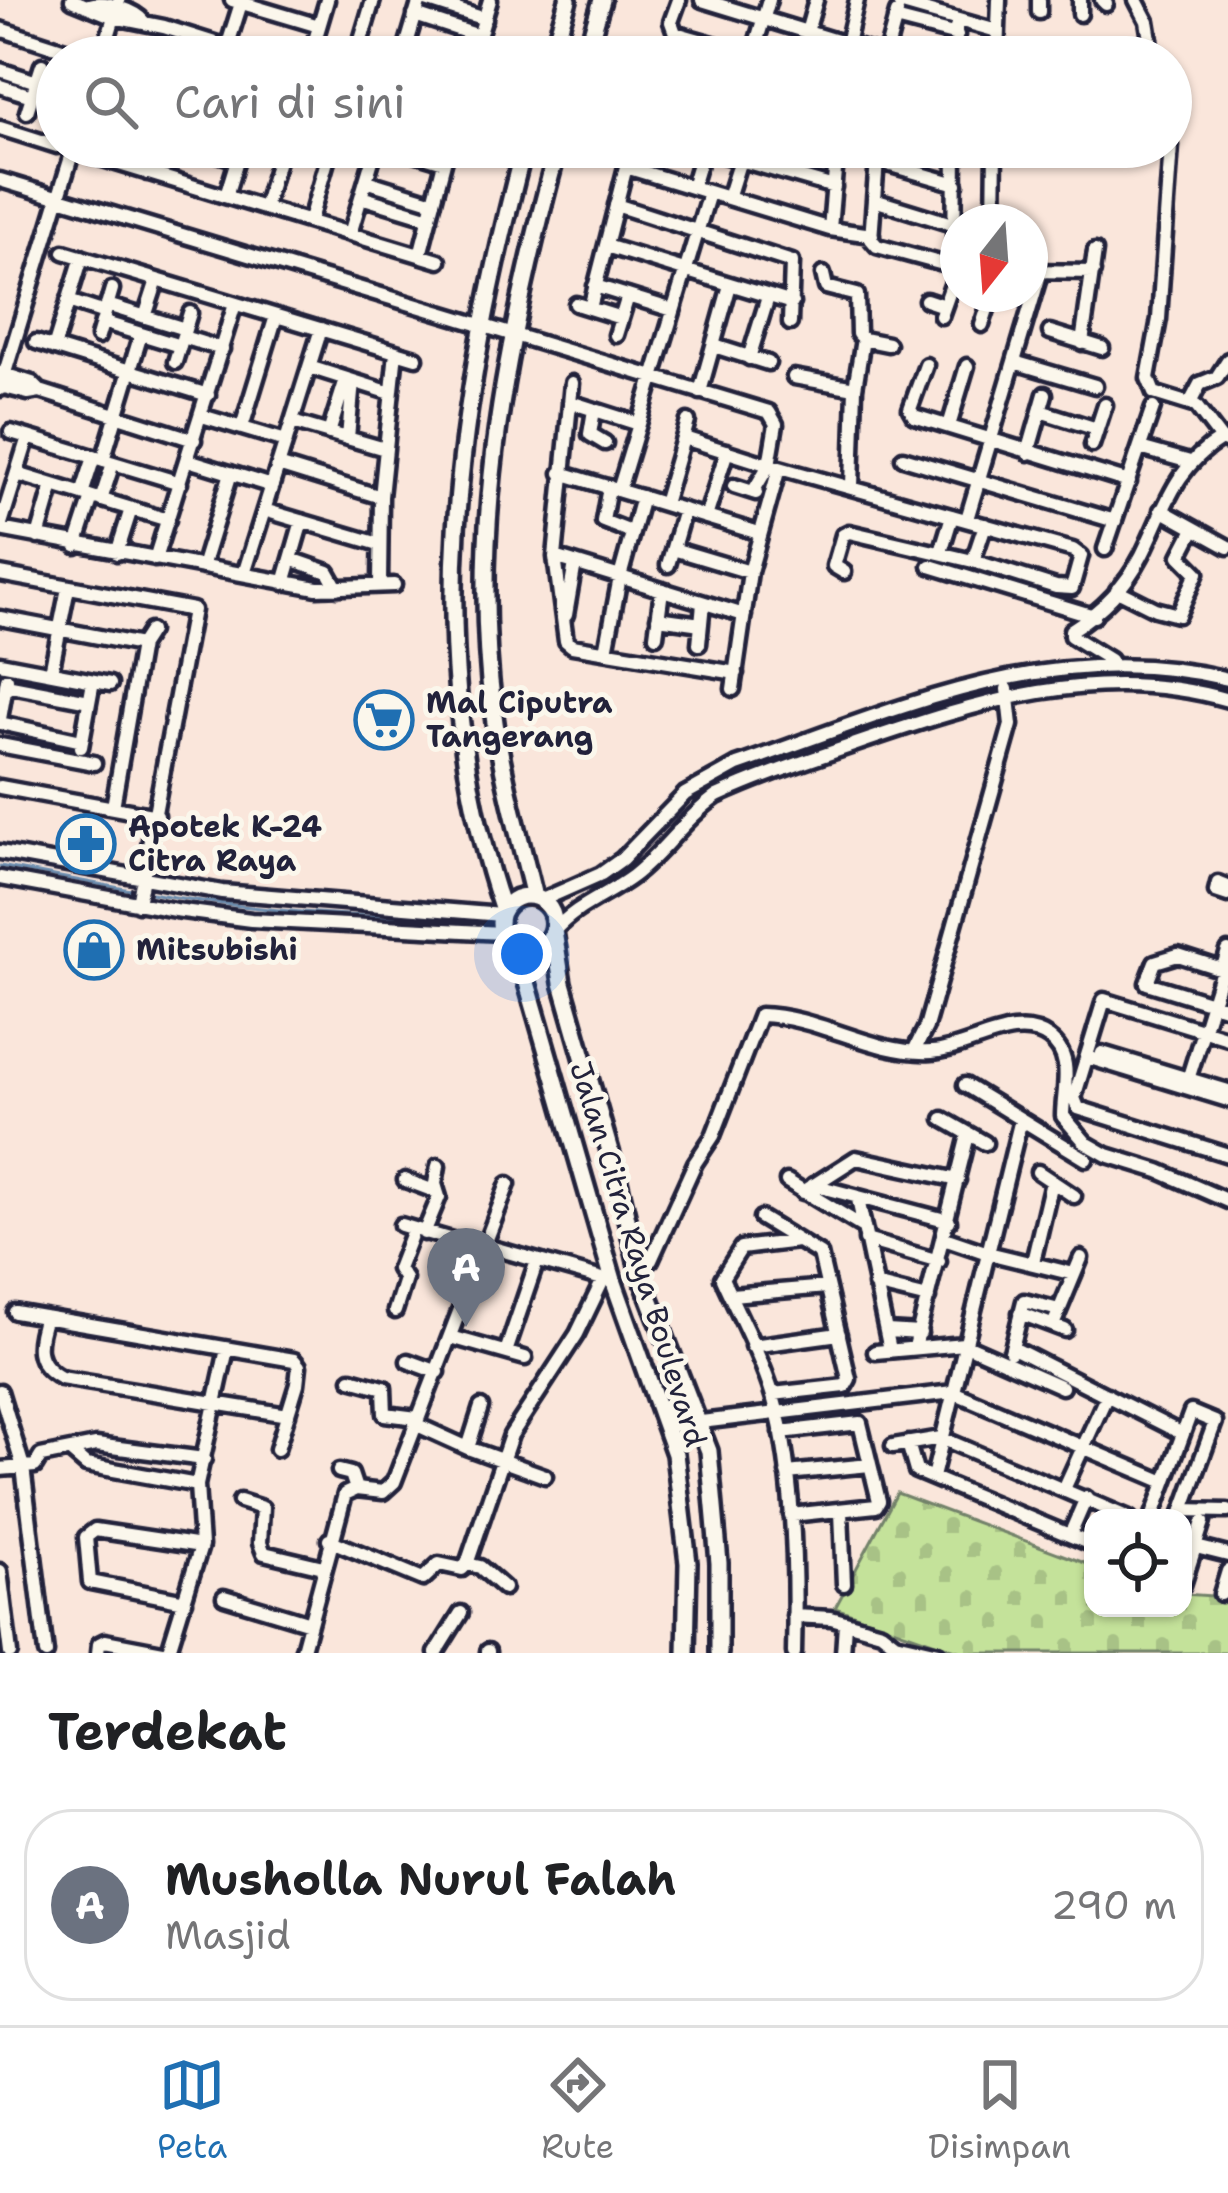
<!DOCTYPE html>
<html lang="id">
<head>
<meta charset="utf-8">
<style>
	:root { --surface:#fff; --page:#f2f2f2; --text:#202124; --muted:#757577; --line:#e0e0e0; --accent:#1f6fb2 }
	body { margin:0; font-family:"Shantell Sans",sans-serif; background:var(--page); color:var(--text) }
	.controls { position:absolute; right:36px; bottom:36px; display:grid; overflow:hidden; border-radius:24px; box-shadow:0 3px 9px #0004 }
	.controls button { width:108px; height:108px; display:grid; place-items:center; padding:0; border:0; border-bottom:3px solid var(--line); background:var(--surface); color:var(--text); font:60px sans-serif }
	.compass { position:absolute; left:940px; top:204px; width:108px; height:108px; border-radius:50%; background:var(--surface); box-shadow:0 3px 9px #0004; rotate:197deg }
	.you { position:absolute; left:522px; top:954px; width:42px; height:42px; margin:-30px; border:9px solid #fff; border-radius:50%; background:#1a73e8; box-shadow:0 0 0 18px #1a73e833 }
	.badge { display:grid; place-items:center; width:78px; height:78px; border-radius:50%; background:var(--accent); color:#fff; font-size:39px; font-weight:700 }
	.pin { position:absolute; translate:-50% -99px; filter:drop-shadow(0 3px 6px #0008) }
	.pin::after { content:''; position:absolute; top:63px; width:42px; height:36px; background:inherit; clip-path:polygon(0 0,100% 0,50% 100%) }
	.list { margin:0; padding:0; list-style:none }
	h2 { display:flex; justify-content:space-between; align-items:center; height:156px; margin:0; padding:0 48px; font-size:51px }
	h2 small { font-size:39px; font-weight:400; color:var(--muted) }
	.list li { display:grid; grid-template-columns:78px 1fr auto; gap:36px; align-items:center; box-sizing:border-box; height:192px; margin:0 24px 24px; padding:0 24px; border:3px solid var(--line); border-radius:48px }
	.list b { display:block; font-size:45px; white-space:nowrap }
	.list p { margin:0; font-size:39px; white-space:nowrap; color:var(--muted) }
	.list em { font-size:39px; font-style:normal; color:var(--muted) }
	.icon { flex:none; width:66px; height:66px; fill:none; stroke:currentColor; stroke-width:2; stroke-linecap:round; stroke-linejoin:round }
	.map { position:relative; flex:none; width:1228px; height:1653px; overflow:hidden }
	.search { position:absolute; background:var(--surface); box-shadow:0 3px 9px #0004; left:36px; right:36px; top:36px; height:132px; display:flex; align-items:center; gap:30px; box-sizing:border-box; padding:0 42px; border-radius:66px; color:var(--muted); font-size:45px }
	.sheet { height:372px; background:var(--surface) }
	nav { display:flex; justify-content:space-around; align-items:center; box-sizing:border-box; height:168px; border-top:3px solid var(--line); background:var(--surface); font-size:33px; color:var(--muted) }
	nav a { display:grid; justify-items:center; gap:6px }
	nav .on { color:var(--accent) }
	.map>svg:first-child { display:block }
</style>
</head>
<body>
<div class="map">
<svg width="1228" height="1653" viewBox="0 0 1228 1653">
	<defs>
		<pattern id="cemetery-stones" width="16" height="16" patternUnits="userSpaceOnUse" patternTransform="scale(3)"><rect width="16" height="16" fill="#c4e29a"/><path d="M2 7V4a2 2 0 0 1 4 0v3zM10 15v-3a2 2 0 0 1 4 0v3z" fill="#a8c286"/></pattern>
	</defs>
	<rect width="100%" height="100%" fill="#fae6db"/>
	<filter id="ink" filterUnits="userSpaceOnUse"><feTurbulence type="fractalNoise" baseFrequency=".00833" numOctaves="2"/><feDisplacementMap in="SourceGraphic" scale="24" xChannelSelector="R" yChannelSelector="G"/><feConvolveMatrix kernelMatrix="1 2 1 2 8 2 1 2 1" color-interpolation-filters="sRGB"/></filter>
	<g filter="url(#ink)">
		<!-- cemetery -->
		<path fill="url(#cemetery-stones)" stroke="#73826a" stroke-width="3" d="M897,1493L1093,1566V1608H1183V1594L1228,1597V1653H964L835,1608Z"/>
		<g fill="none" stroke-linecap="round" stroke-linejoin="round">
			<!-- stream -->
			<path stroke="#6b8cae" stroke-width="3" d="M0,866L131,890
				M145,892C250,911 354,917 460,919"/>
			<defs>
				<path id="minor" d="M72,0L114,17L164,27L259,57
					M232,0L319,26
					M426,0L485,19
					M679,0L671,22L675,33L759,57
					M702,0L889,57
					M1102,0L1106,4
					M1136,0L1147,21L1153,57
					M899,3L997,31
					M89,5C103,0 135,10 144,22
					M1039,12V0
					M1080,14V0
					M415,15L479,36
					M895,19L957,35
					M956,28V57
					M0,29L87,57
					M807,32L816,0
					M312,49L338,57
					M102,57L119,0
					M224,57L242,0
					M310,57L327,0
					M356,57L373,0
					M403,57L420,0
					M473,57L490,0
					M752,57L769,0
					M844,57L857,0
					M885,57L897,13
					M997,57L999,0
					M0,70L37,82
					M0,86L32,96
					M27,112L42,65
					M0,128L57,146
					M1171,145L1159,319L1148,378L1154,393L1196,406L1221,439L1228,442
					M195,147L237,160
					M394,147L444,162
					M695,147L834,187
					M878,147L871,239L877,246L958,268L941,316
					M93,156L439,261
					M877,161L956,184
					M626,167L830,229L837,147
					M147,173L155,147
					M0,180L769,412L776,424L769,465L1073,550L1081,556L1072,588L1056,587L973,561L985,525
					M366,181L434,202
					M692,187L703,150
					M226,196L241,147
					M361,197L430,218
					M728,198L740,160
					M874,200L955,225
					M616,205L792,262L790,323
					M264,208L282,147
					M310,220L331,147
					M994,222L995,147
					M830,229L872,235
					M350,234L376,147
					M606,246L792,303
					M64,252L416,358
					M420,255L448,147
					M954,268L955,147
					M1030,271L1093,272
					M823,274L826,287L857,295L858,334L863,339
					M595,286L673,310
					M926,300L944,306
					M68,301L105,313
					M576,304L621,318
					M107,305L185,329
					M590,308L631,147
					M145,317L157,280
					M102,322L180,346
					M982,325L992,294
					M1050,332L1102,348
					M616,335L628,296
					M98,337L112,289
					M183,337L222,349
					M36,342L208,395
					M1082,343L1095,251
					M714,346L768,363
					M54,348L82,257
					M749,358L768,297
					M175,362L190,313
					M1014,362L1095,386
					M926,365L910,409L914,416L1129,482
					M309,367L391,393
					M0,373L32,383L40,391L194,440
					M794,377L855,388
					M572,383L555,557L566,641L572,646L736,673
					M0,386L28,393L40,391
					M0,389L74,147
					M700,392L730,285
					M570,402L639,424
					M1190,403L1200,384L1217,377L1228,360
					M594,410L590,434L605,443
					M1040,411L1097,429
					M202,416L286,441
					M292,422L385,449
					M949,426L967,366
					M242,427L276,316
					M11,432L180,483
					M329,433L346,379
					M348,438L353,381
					M684,438L769,465L753,492
					M1092,445L1105,405
					M1140,448L1190,462
					M1028,453L1045,394
					M903,458L1115,521
					M103,460L141,334
					M188,460L272,486
					M278,465L381,497
					M561,473L759,533
					M17,474L168,520
					M734,486L756,493
					M852,486L855,388L863,339L888,344
					M609,487L603,521L631,532
					M619,490L709,193
					M82,494L94,457
					M101,500L113,463
					M664,504L688,421
					M264,510L379,544
					M1161,510L1228,547
					M706,517L727,451
					M967,519L1041,271
					M0,527L28,437
					M0,529L317,588L394,585
					M38,537L53,485
					M76,546L92,497
					M673,549L750,572
					M1105,549L1153,408
					M941,552L952,516
					M117,553L131,509
					M555,557L744,615
					M155,559L235,304
					M291,559L328,572L337,588
					M668,565L684,510
					M930,566L1094,616
					M202,567L231,473
					M844,572L834,566L843,535L849,532L973,561
					M0,574L193,610L138,904
					M244,574L321,329
					M284,583L302,521
					M380,584L381,497L396,352
					M1117,590L1155,609L1178,615L1197,573L1180,556L1194,529
					M566,615L575,563
					M0,618L141,645
					M658,618L701,624
					M656,636L662,590
					M699,644L703,603
					M606,651L620,577L642,497
					M0,663L110,684
					M1112,665L1110,660L1071,636V630C1100,612 1126,586 1142,555C1165,509 1174,467 1221,439
					M51,672L68,588
					M6,685L89,701
					M733,689L750,572L779,468
					M0,719L7,679
					M0,723L82,741
					M0,745L94,763
					M81,747L93,681
					M0,787L157,816
					M113,807L141,645L150,631
					M0,852L222,892L501,915
					M0,878L175,910L251,920L502,933
					M1228,887L1218,883L1216,891L1228,895
					M542,900L601,874L622,859L685,794L737,765C898,709 1054,636 1228,679
					M554,931C578,904 605,897 633,876C664,852 684,819 717,796C762,775 810,760 856,744C979,702 1098,662 1228,700
					M1228,971L1178,955L1155,962L1147,983L1228,1008
					M1228,1038L1104,1000L1074,1098L1078,1108L1228,1155
					M914,1051L926,1027L1011,725L1007,689
					M1102,1053L1228,1091
					M1087,1057L1228,1100
					M965,1085L1086,1159
					M1186,1086L1228,951
					M943,1119L985,1143
					M1038,1172L1074,1196
					M405,1180L437,1192
					M787,1181L863,1227
					M813,1185L949,1221
					M803,1192L856,1158L958,1180
					M858,1199L890,1350
					M761,1218L820,1254L849,1379L845,1386L773,1394
					M401,1225L483,1249
					M424,1233L439,1197L435,1184L438,1166
					M944,1238L988,1253L1074,1274
					M866,1240L939,1261
					M486,1246L606,1280
					M1033,1262L1052,1182
					M639,1270L651,1260L695,1163L713,1136L760,1015C819,1016 873,1055 932,1052C968,1050 1016,1013 1049,1038C1075,1057 1063,1089 1063,1116L1086,1143L1107,1155L1159,1171L1228,1201
					M875,1285L928,1298
					M731,1295L827,1287
					M395,1311L405,1279L398,1269L413,1230
					M15,1312L294,1360L299,1366L297,1384L277,1449
					M1020,1313L1065,1330
					M45,1317C36,1344 33,1363 61,1378L288,1415
					M1054,1323L1081,1258
					M887,1331L920,1333
					M451,1337L525,1358
					M752,1346L839,1334
					M915,1347L968,1135
					M1013,1348L1181,1433
					M506,1352L537,1261
					M875,1352L964,1344L1062,1387
					M1011,1352L1024,1301L1059,1310
					M408,1361L438,1372
					M351,1379L384,1388L385,1414L417,1418
					M0,1391L23,1467L46,1653
					M415,1424L468,1448L481,1407
					M667,1426L953,1392L1165,1482
					M781,1432L860,1423L879,1501L876,1506L791,1515
					M908,1443L916,1471L1093,1545
					M893,1446L941,1438L1129,1518
					M468,1448L545,1476
					M71,1452L86,1465L197,1485
					M0,1469L35,1466L41,1456L96,1445L204,1459
					M339,1471L351,1474L356,1489
					M787,1473L870,1465
					M933,1477L1021,1119
					M1064,1489L1107,1395
					M240,1501L262,1508L260,1543L264,1553L323,1567
					M1183,1510L1228,1511
					M841,1512L844,1584
					M1152,1518L1191,1412L1215,1422L1180,1518
					M1070,1535L1086,1498
					M329,1540L423,1579L439,1564L462,1569L467,1564L480,1567L504,1588
					M1196,1547L1228,1555
					M467,1564L511,1435L577,1334L603,1280
					M0,1571L10,1653
					M1183,1585L1203,1522
					M1221,1594L1228,1571
					M224,1597L310,1623
					M185,1601L90,1582L86,1537L95,1530L201,1546
					M794,1616L831,1618L881,1632L895,1643L938,1653
					M98,1653L99,1644L105,1641L168,1653
					M168,1653L201,1546L197,1485L227,1349
					M302,1653L345,1494L356,1489L383,1492L394,1482L508,1184
					M436,1653L461,1613
					M488,1653V1651
					M794,1653C796,1575 795,1471 773,1396C761,1356 739,1316 722,1278L741,1248L798,1241
					M843,1653L845,1623"/>
				<path id="major" d="M551,57L568,0
					M585,57L602,0
					M500 923a27 27 0 1 1 54 0a27 27 0 1 1-54 0Z
					M534,897C519,834 501,772 493,708C469,518 509,330 558,147
					M503,911C416,656 458,400 524,147
					M554,931L562,983L616,1172L639,1270L709,1451L719,1563V1653
					M517,948L613,1280L675,1454L688,1563L686,1653"/>
			</defs>
			<!-- minor casing -->
			<use href="#minor" stroke="#22223b" stroke-width="21"/>
			<!-- major casing -->
			<use href="#major" stroke="#22223b" stroke-width="24"/>
			<!-- minor -->
			<use href="#minor" stroke="#fbf7ec" stroke-width="12"/>
			<!-- major -->
			<use href="#major" stroke="#fbf7ec" stroke-width="15"/>
		</g>
	</g>
	<!-- icons -->
	<defs>
		<symbol id="supermarket-ring" viewBox="-11 -11 22 22"><circle r="9.5" fill="#fbf7ec" stroke="#1f6fb2" stroke-width="1.5"/><path d="M-6-5.5h2.5l.6 2H6L4.5 2H-2.5L-4.4-4H-6ZM-1.5 3.2a1.3 1.3 0 1 0 .1 0ZM3 3.2a1.3 1.3 0 1 0 .1 0Z" fill="#1f6fb2"/></symbol>
		<symbol id="pharmacy-ring" viewBox="-11 -11 22 22"><circle r="9.5" fill="#fbf7ec" stroke="#1f6fb2" stroke-width="1.5"/><path d="M-2-6h4v4h4v4h-4v4h-4v-4h-4v-4h4Z" fill="#1f6fb2"/></symbol>
		<symbol id="shop-ring" viewBox="-11 -11 22 22"><circle r="9.5" fill="#fbf7ec" stroke="#1f6fb2" stroke-width="1.5"/><path d="M-5-2.5h2.3a2.7 3.5 0 0 1 5.4 0H5L5.5 6h-11ZM-1.5-2.5h3a1.5 2.3 0 0 0-3 0Z" fill="#1f6fb2"/></symbol>
	</defs>
	<g fill-rule="evenodd">
		<use href="#supermarket-ring" x="351" y="687" width="66" height="66"/>
		<use href="#pharmacy-ring" x="53" y="811" width="66" height="66"/>
		<use href="#shop-ring" x="61" y="917" width="66" height="66"/>
	</g>
	<g text-anchor="middle" stroke-width="10" stroke-linejoin="round" paint-order="stroke">
		<!-- poi labels -->
		<g font-size="30" font-weight="bold" fill="#22223b" stroke="#fbf7ec" text-anchor="start">
			<text x="426" y="713">Mal Ciputra<tspan x="426" dy="34">Tangerang</tspan></text>
			<text x="128" y="837">Apotek K-24<tspan x="128" dy="34">Citra Raya</tspan></text>
			<text x="136" y="960">Mitsubishi</text>
		</g>
		<!-- street labels -->
		<g font-size="30" fill="#22223b" stroke="#fbf7ec">
			<text transform="translate(638 1254) rotate(73)" y="10">Jalan Citra Raya Boulevard</text>
		</g>
	</g>
</svg>
<div class="controls">
<button><svg class="icon" aria-label="locate" viewBox="0 0 24 24"><circle cx="12" cy="12" r="6"/><path d="M12 2v4M12 18v4M2 12h4M18 12h4"/></svg></button>
</div>
<svg class="compass" viewBox="-18 -18 36 36"><path d="M0-13l5 13h-10z" fill="#e53935"/><path d="M0 13l5-13h-10z" fill="#757577"/></svg>
<div class="you"></div>
<div class="pin badge" style="left:466px;top:1327px;background:#6b7280">A</div>
<div class="search"><svg class="icon" aria-label="search" viewBox="0 0 24 24"><circle cx="10" cy="10" r="6"/><path d="M15 15l6 6"/></svg>Cari di sini</div>
</div>
<section class="sheet">
<h2>Terdekat<small></small></h2>
<ul class="list">
<li><span class="badge" style="background:#6b7280">A</span><div><b>Musholla Nurul Falah</b><p>Masjid</p></div><em>290 m</em></li>
</ul>
</section>
<nav>
<a class="on"><svg class="icon" aria-label="map" viewBox="0 0 24 24"><path d="M3 6l6-2 6 2 6-2v14l-6 2-6-2-6 2zM9 4v14M15 6v14"/></svg>Peta</a>
<a><svg class="icon" aria-label="directions" viewBox="0 0 24 24"><path d="M12 3l9 9-9 9-9-9zM9 14v-3h6M13 9l2 2-2 2"/></svg>Rute</a>
<a><svg class="icon" aria-label="saved" viewBox="0 0 24 24"><path d="M7 4h10v16l-5-4-5 4z"/></svg>Disimpan</a>
</nav>
</body>
</html>
